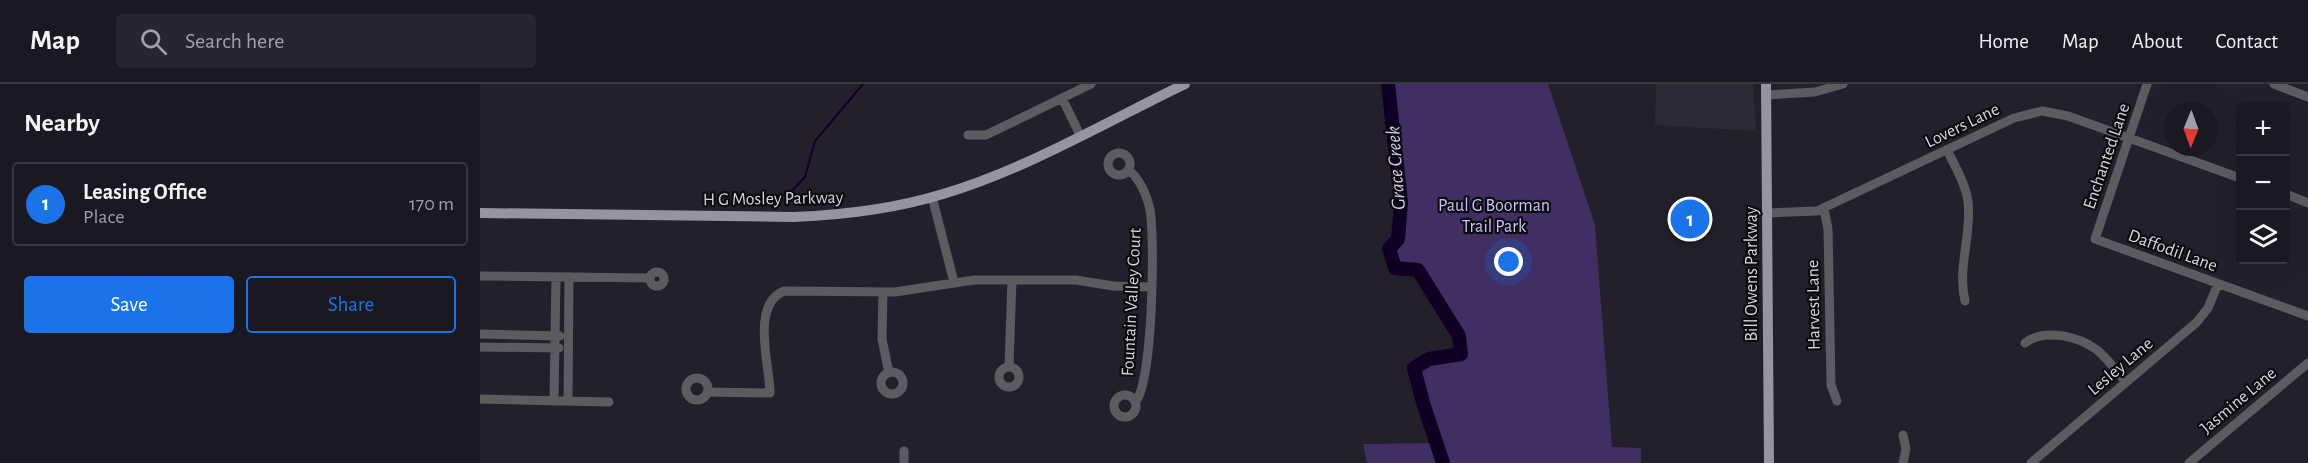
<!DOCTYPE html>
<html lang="en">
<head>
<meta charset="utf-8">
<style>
	:root { --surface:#1a1820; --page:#27252d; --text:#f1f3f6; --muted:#9fa0a5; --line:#38373e; --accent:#1a73e8 }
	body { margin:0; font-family:"Alegreya Sans",sans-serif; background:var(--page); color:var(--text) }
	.controls { position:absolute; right:18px; top:18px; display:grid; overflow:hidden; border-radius:6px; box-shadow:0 6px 24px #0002 }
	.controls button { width:54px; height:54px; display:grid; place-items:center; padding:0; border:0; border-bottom:2px solid var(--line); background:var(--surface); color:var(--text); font:30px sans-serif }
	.compass { position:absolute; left:1684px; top:18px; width:54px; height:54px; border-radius:50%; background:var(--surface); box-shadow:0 6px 24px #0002; rotate:181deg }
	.you { position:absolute; left:1029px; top:178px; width:21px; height:21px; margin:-15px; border:4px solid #fff; border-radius:50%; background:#1a73e8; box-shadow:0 0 0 9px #1a73e833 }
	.badge { display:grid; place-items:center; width:39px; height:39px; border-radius:50%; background:var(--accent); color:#fff; font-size:20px; font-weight:700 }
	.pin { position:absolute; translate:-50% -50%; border:3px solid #fff; box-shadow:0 2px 6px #0006 }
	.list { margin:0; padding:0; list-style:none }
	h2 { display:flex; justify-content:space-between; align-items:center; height:78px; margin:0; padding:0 24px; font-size:26px }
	h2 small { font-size:20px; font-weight:400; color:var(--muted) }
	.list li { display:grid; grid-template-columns:39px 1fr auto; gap:18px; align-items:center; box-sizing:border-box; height:84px; margin:0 12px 12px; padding:0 12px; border:2px solid var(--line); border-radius:6px }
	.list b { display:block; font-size:22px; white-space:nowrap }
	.list p { margin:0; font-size:20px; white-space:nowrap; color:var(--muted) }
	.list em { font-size:20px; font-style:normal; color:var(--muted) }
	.actions { display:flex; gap:12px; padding:18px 24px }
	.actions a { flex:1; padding:14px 0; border:2px solid var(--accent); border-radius:6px; text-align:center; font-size:21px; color:var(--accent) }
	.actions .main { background:var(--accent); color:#fff }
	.icon { flex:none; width:33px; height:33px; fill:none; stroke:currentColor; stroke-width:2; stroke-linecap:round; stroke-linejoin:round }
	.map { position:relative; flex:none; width:1828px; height:379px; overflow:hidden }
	header { display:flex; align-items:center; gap:36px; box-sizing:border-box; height:84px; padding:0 30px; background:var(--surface); border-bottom:2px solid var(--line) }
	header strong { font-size:28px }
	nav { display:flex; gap:33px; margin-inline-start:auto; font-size:21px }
	.search { width:420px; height:54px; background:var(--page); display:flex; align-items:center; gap:15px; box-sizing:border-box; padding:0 21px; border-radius:6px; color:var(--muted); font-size:22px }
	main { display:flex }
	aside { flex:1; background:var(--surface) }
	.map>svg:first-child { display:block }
</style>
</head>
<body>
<header>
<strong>Map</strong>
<div class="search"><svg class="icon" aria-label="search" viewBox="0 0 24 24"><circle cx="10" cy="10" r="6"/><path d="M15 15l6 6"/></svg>Search here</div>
<nav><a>Home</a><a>Map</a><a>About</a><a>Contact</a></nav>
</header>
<main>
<aside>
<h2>Nearby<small></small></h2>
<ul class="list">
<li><span class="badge">1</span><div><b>Leasing Office</b><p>Place</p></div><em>170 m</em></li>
</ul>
<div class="actions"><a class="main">Save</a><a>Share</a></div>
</aside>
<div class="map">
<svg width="1828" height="379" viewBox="0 0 1828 379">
	<rect width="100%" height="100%" fill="#23202b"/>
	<!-- built -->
	<path fill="#2d2939" d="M1176,0H1273L1276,47L1175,41Z"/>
	<!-- green -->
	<path fill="#3f2f62" d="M908,0H1068L1115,141L1132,363L1161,364V379H887L883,360L956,359L934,284L949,276L981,269L979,252L938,187L915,184L909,166L918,155L921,118Z"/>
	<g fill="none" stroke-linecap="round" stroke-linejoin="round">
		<!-- stream -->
		<path stroke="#0e0124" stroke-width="2" d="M311,108L325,93L335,57L383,0"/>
		<!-- river -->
		<path stroke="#0e0124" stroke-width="14" d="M908,0L921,118L918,155L909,165L915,184L938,186L979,252L981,270L949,275L934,284L943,319L963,379"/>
		<!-- minor -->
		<path stroke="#5c5b60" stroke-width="9" d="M1667,0L1615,155L1828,232
			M1794,0L1828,13
			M1286,11L1335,8L1363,0
			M582,14L600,51
			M488,51H506L611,0
			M1467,66C1475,82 1486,101 1488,118C1492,152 1477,183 1485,217
			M628 80a11 11 0 1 1 22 0a11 11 0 1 1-22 0Z
			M649,86C660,96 667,112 670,126C675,155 673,301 655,318
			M1806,110L1828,119
			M452,113L474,198
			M1344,125L1348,145L1351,301L1357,317
			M1288,129L1337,127L1534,34L1562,27L1588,32L1760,94
			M170 195a7 7 0 1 1 14 0a7 7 0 1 1-14 0Z
			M0,192L170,194
			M403,208L402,255L409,289
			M0,250L80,252
			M1545,259C1564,244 1598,252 1617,266C1628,275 1637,288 1646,298
			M0,263L79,264
			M529,282L532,196
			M519 293a10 10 0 1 1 20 0a10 10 0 1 1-20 0Z
			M401 299a11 11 0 1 1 22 0a11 11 0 1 1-22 0Z
			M206 305a11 11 0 1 1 22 0a11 11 0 1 1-22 0Z
			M228,308L290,309C290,282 270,221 304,207L415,208L494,196H596L633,202L670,203
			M634 322a11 11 0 1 1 22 0a11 11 0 1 1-22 0Z
			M0,315L129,318
			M74,317L76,193
			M88,317L89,193
			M424,379V367
			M1423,379L1426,365L1423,351
			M1551,379L1717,238L1728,224L1738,200
			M1709,379L1828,279"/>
		<!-- major -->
		<path stroke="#96949f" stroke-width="10" d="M1286,0L1289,379
			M0,129L314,133C364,131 414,125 463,110C547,85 626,38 705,0"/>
	</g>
	<g text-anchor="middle" stroke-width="4.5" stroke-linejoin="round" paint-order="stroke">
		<!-- street labels -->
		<g font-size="18" fill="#d6d5dc" stroke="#0c0b0f">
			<text transform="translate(1482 41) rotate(-26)" y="6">Lovers Lane</text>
			<text transform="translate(1626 72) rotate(-71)" y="6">Enchanted Lane</text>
			<text transform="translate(293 114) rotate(-1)" y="6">H G Mosley Parkway</text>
			<text transform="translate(1693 166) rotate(20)" y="6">Daffodil Lane</text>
			<text transform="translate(1271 190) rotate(-90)" y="6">Bill Owens Parkway</text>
			<text transform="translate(651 218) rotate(-87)" y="6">Fountain Valley Court</text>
			<text transform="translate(1333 221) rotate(-91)" y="6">Harvest Lane</text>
			<text transform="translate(1640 282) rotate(-40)" y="6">Lesley Lane</text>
			<text transform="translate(1758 316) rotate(-40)" y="6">Jasmine Lane</text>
		</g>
		<!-- park labels -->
		<g font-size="18" fill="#cdbdfe" stroke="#0c0b0f">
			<text x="1014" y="127">Paul G Boorman<tspan x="1014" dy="21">Trail Park</tspan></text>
		</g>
		<!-- water labels -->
		<g font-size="20" font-style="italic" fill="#d1c6f2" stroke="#0c0b0f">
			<text transform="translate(915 84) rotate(-94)" y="7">Grace Creek</text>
		</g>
	</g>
</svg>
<div class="controls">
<button>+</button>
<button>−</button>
<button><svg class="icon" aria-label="layers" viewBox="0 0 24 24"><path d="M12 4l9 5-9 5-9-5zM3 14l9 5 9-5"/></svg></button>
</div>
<svg class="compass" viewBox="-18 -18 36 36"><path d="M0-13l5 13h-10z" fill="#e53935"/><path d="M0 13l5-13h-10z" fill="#9fa0a5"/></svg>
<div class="you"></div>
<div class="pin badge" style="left:1210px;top:135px">1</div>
</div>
</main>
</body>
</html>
